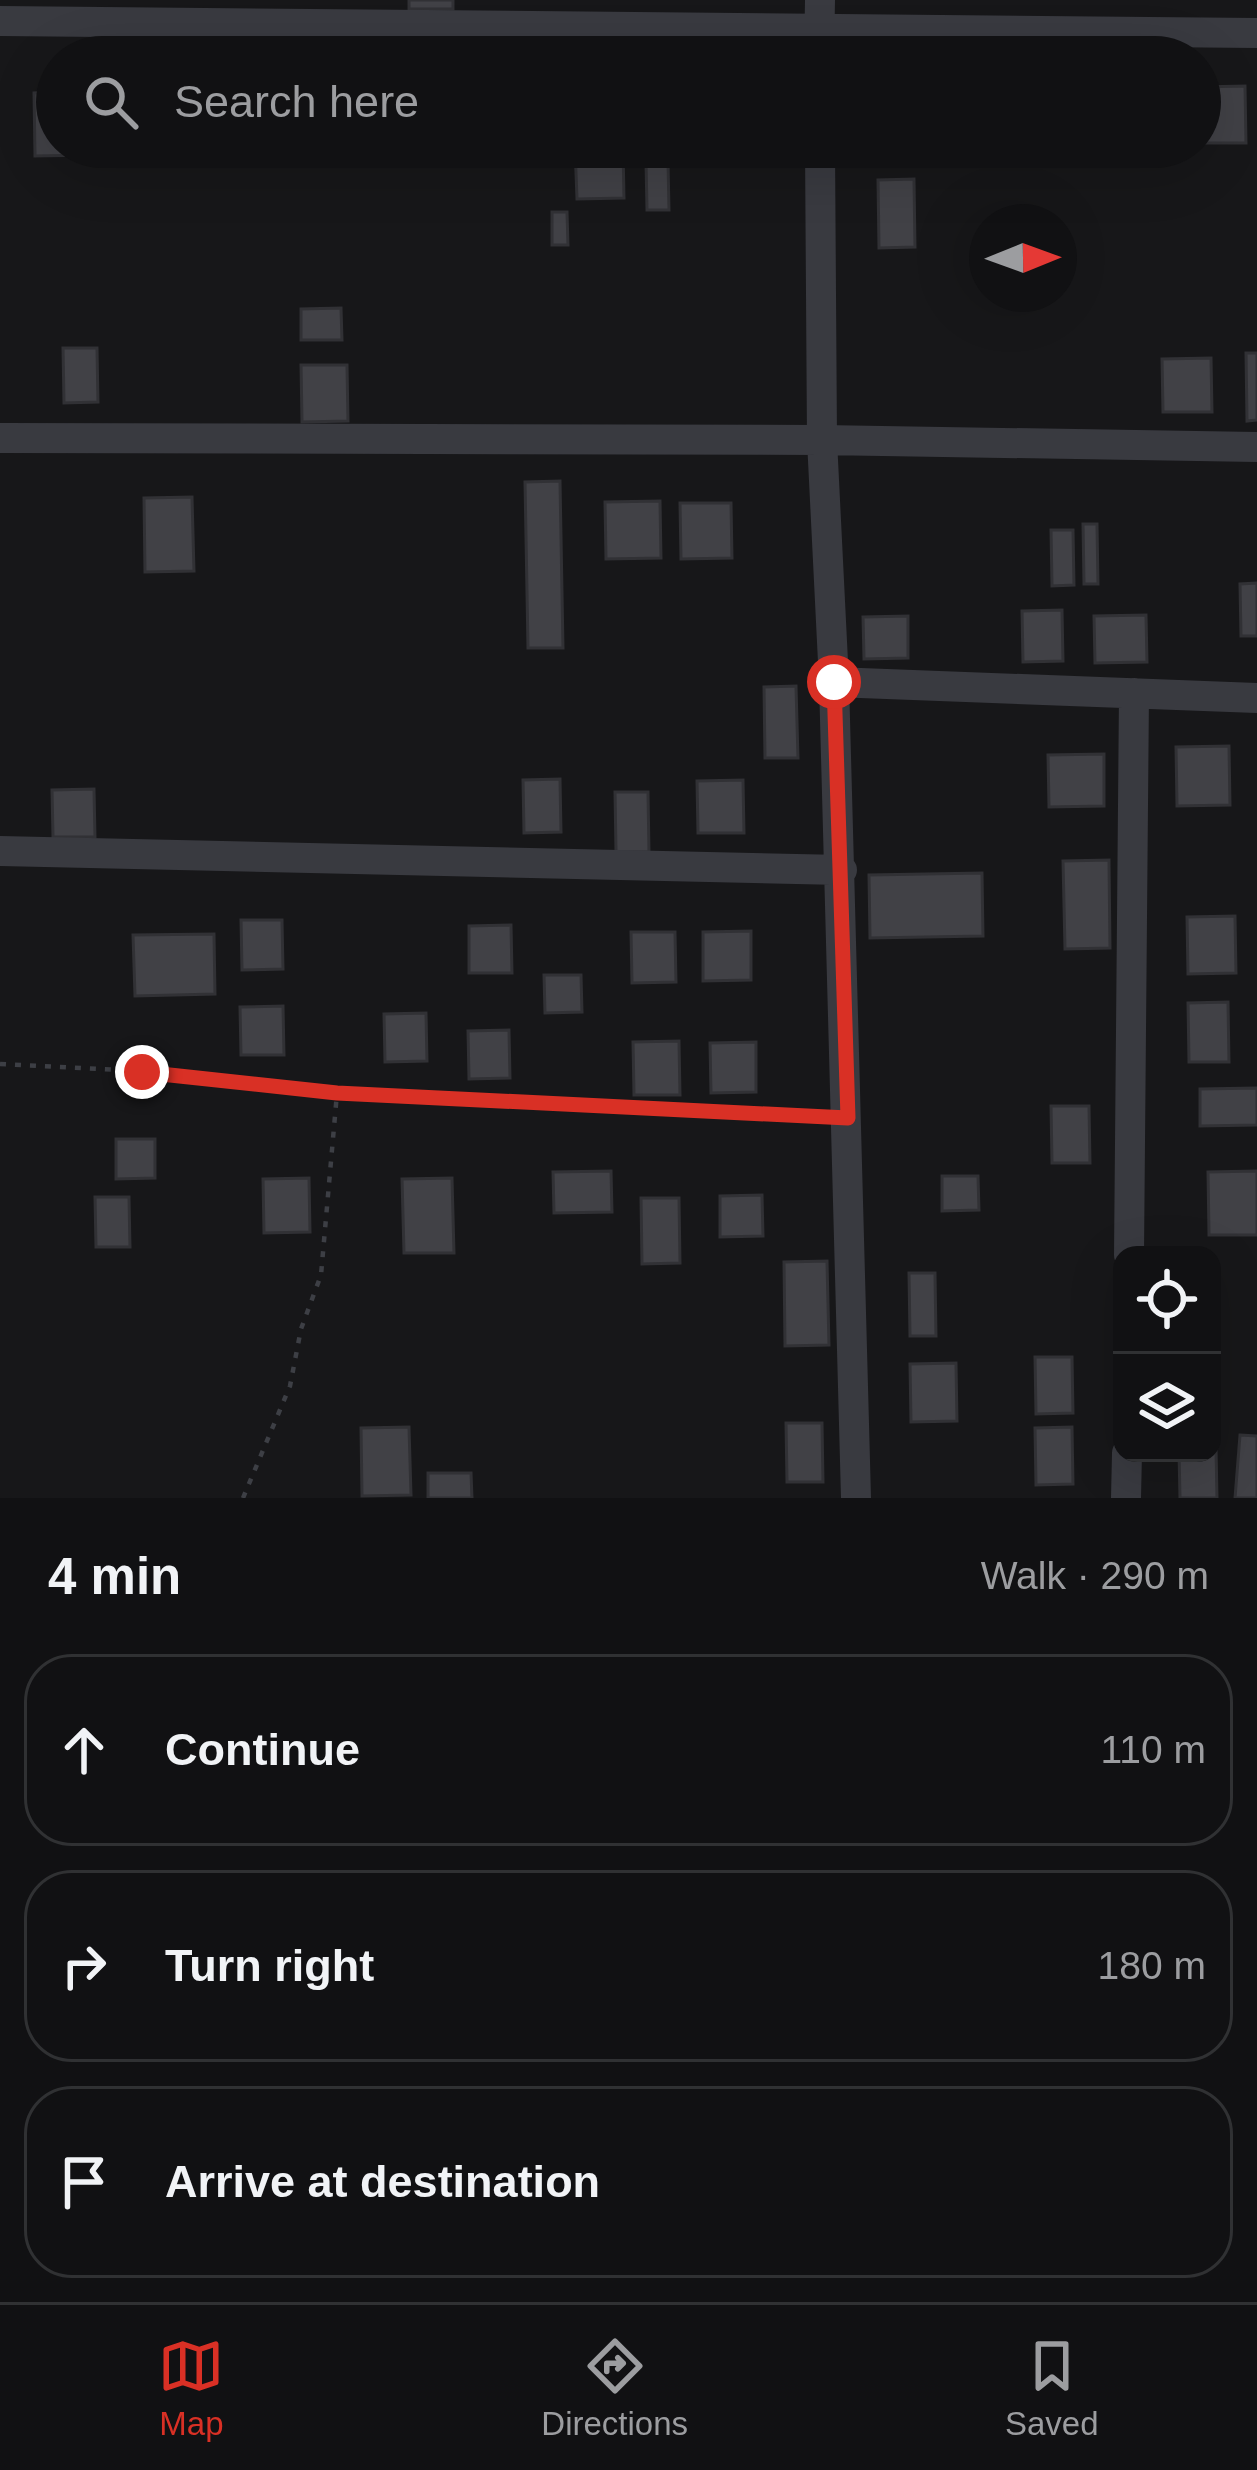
<!DOCTYPE html>
<html lang="en">
<head>
<meta charset="utf-8">
<style>
	:root { --surface:#111113; --page:#1e1f21; --text:#f1f3f6; --muted:#9c9da0; --line:#303133; --accent:#d93025 }
	body { margin:0; font-family:Arial,sans-serif; background:var(--page); color:var(--text) }
	.controls { position:absolute; right:36px; bottom:36px; display:grid; overflow:hidden; border-radius:24px; box-shadow:0 12px 48px #0002 }
	.controls button { width:108px; height:108px; display:grid; place-items:center; padding:0; border:0; border-bottom:3px solid var(--line); background:var(--surface); color:var(--text); font:60px sans-serif }
	.compass { position:absolute; left:969px; top:204px; width:108px; height:108px; border-radius:50%; background:var(--surface); box-shadow:0 12px 48px #0002; rotate:89deg }
	.stop { position:absolute; width:36px; height:36px; margin:-27px; border:9px solid #d93025; border-radius:50%; background:#fff }
	.stop.end { background:#d93025; border-color:#fff; box-shadow:0 3px 12px #0008 }
	.list { margin:0; padding:0; list-style:none }
	h2 { display:flex; justify-content:space-between; align-items:center; height:156px; margin:0; padding:0 48px; font-size:51px }
	h2 small { font-size:39px; font-weight:400; color:var(--muted) }
	.list li { display:grid; grid-template-columns:78px 1fr auto; gap:36px; align-items:center; box-sizing:border-box; height:192px; margin:0 24px 24px; padding:0 24px; border:3px solid var(--line); border-radius:48px }
	.list b { display:block; font-size:45px; white-space:nowrap }
	.list em { font-size:39px; font-style:normal; color:var(--muted) }
	.icon { flex:none; width:66px; height:66px; fill:none; stroke:currentColor; stroke-width:2; stroke-linecap:round; stroke-linejoin:round }
	.map { position:relative; flex:none; width:1257px; height:1498px; overflow:hidden }
	.search { position:absolute; background:var(--surface); box-shadow:0 12px 48px #0002; left:36px; right:36px; top:36px; height:132px; display:flex; align-items:center; gap:30px; box-sizing:border-box; padding:0 42px; border-radius:66px; color:var(--muted); font-size:45px }
	.sheet { height:804px; background:var(--surface) }
	nav { display:flex; justify-content:space-around; align-items:center; box-sizing:border-box; height:168px; border-top:3px solid var(--line); background:var(--surface); font-size:33px; color:var(--muted) }
	nav a { display:grid; justify-items:center; gap:6px }
	nav .on { color:var(--accent) }
	.map>svg:first-child { display:block }
</style>
</head>
<body>
<div class="map">
<svg width="1257" height="1498" viewBox="0 0 1257 1498">
	<rect width="100%" height="100%" fill="#171719"/>
	<!-- building -->
	<path fill="#414146" stroke="#313135" stroke-width="3" d="M409,0H453V9H409Z
		M1245,86L1246,143H1200V87Z
		M57,92V147H93V155L35,156L34,93Z
		M293,147H336L337,161H293Z
		M575,147H623L624,198L577,199Z
		M668,161L669,210H647L646,162Z
		M914,179L915,247L879,248L878,180Z
		M552,212H567L568,245H552Z
		M341,308L342,340H301V309Z
		M63,348H97L98,402L64,403Z
		M1246,353H1257V420L1247,421Z
		M1211,358L1212,412H1163L1162,359Z
		M301,365H347L348,421L302,422Z
		M560,481L563,648H528L525,482Z
		M192,497L194,571L145,572L144,498Z
		M660,501L661,558L606,559L605,502Z
		M680,503H731L732,558L681,559Z
		M1083,524H1097L1098,584H1084Z
		M1051,530H1073L1074,585L1052,586Z
		M1257,583V636H1241L1240,584Z
		M1062,610L1063,661L1023,662L1022,611Z
		M1146,615L1147,662L1095,663L1094,616Z
		M908,616V658L864,659L863,617Z
		M796,686L798,758H765L764,687Z
		M1229,746L1230,805L1177,806L1176,747Z
		M1104,754V806L1049,807L1048,755Z
		M560,779L561,832L524,833L523,780Z
		M743,780L744,833H698L697,781Z
		M94,789L95,837H53L52,790Z
		M615,792H648L649,852H616Z
		M1109,860L1110,948L1065,949L1063,861Z
		M982,873L983,936L870,938L869,875Z
		M1235,916L1236,973L1188,974L1187,917Z
		M241,920H282L283,969L242,970Z
		M511,925L512,973H469V926Z
		M751,931V980L703,981V932Z
		M631,932H675L676,982L632,983Z
		M214,934L215,994L135,996L133,935Z
		M544,975H581L582,1012L545,1013Z
		M1228,1002L1229,1062H1189L1188,1003Z
		M283,1006L284,1055H241L240,1007Z
		M426,1013L427,1061L385,1062L384,1014Z
		M509,1030L510,1078L469,1079L468,1031Z
		M679,1041L680,1095H634L633,1042Z
		M756,1042V1092L711,1093L710,1043Z
		M1257,1088V1125L1200,1126V1089Z
		M1051,1106H1089L1090,1163H1052Z
		M116,1139H155V1178L116,1179Z
		M611,1171L612,1212L554,1213L553,1172Z
		M1257,1171V1235H1209L1208,1172Z
		M942,1176H978L979,1210L942,1211Z
		M309,1178L310,1232L264,1233L263,1179Z
		M452,1178L454,1253H404L402,1179Z
		M762,1195L763,1236L720,1237V1196Z
		M95,1197H129L130,1247H96Z
		M641,1198H679L680,1263L642,1264Z
		M827,1261L829,1345L785,1346L784,1262Z
		M909,1273H935L936,1336H910Z
		M1035,1357H1072L1073,1413L1036,1414Z
		M1212,1357H1218L1219,1413H1212Z
		M956,1363L957,1421L911,1422L910,1364Z
		M786,1423H822L823,1482H787Z
		M409,1427L411,1495L362,1496L361,1428Z
		M1072,1427L1073,1484L1036,1485L1035,1428Z
		M1240,1435L1257,1436V1498H1235Z
		M1212,1447H1216L1217,1498H1180L1179,1453H1212Z
		M428,1473H471L472,1498H428Z"/>
	<g fill="none" stroke-linecap="round" stroke-linejoin="round">
		<!-- path -->
		<path stroke="#3d3f45" stroke-width="4.5" stroke-dasharray="6 9" stroke-linecap="butt" d="M0,1064L142,1071L337,1093L818,1117
			M243,1498L290,1386L301,1329L321,1275L337,1093"/>
		<!-- minor -->
		<path stroke="#393a40" stroke-width="30" d="M0,21L1257,33
			M819,57L820,0
			M820,147L822,440L834,682L1257,698
			M0,438L822,440L1257,447
			M834,682L856,1498
			M0,851L842,870
			M1129,1255L1134,693
			M1126,1498L1127,1453"/>
	</g>
	<g fill="none" stroke-linecap="round" stroke-linejoin="round">
		<!-- route -->
		<path stroke="#d93025" stroke-width="15" d="M142,1072L337,1093L848,1118L834,682"/>
	</g>
</svg>
<div class="controls">
<button><svg class="icon" aria-label="locate" viewBox="0 0 24 24"><circle cx="12" cy="12" r="6"/><path d="M12 2v4M12 18v4M2 12h4M18 12h4"/></svg></button>
<button><svg class="icon" aria-label="layers" viewBox="0 0 24 24"><path d="M12 4l9 5-9 5-9-5zM3 14l9 5 9-5"/></svg></button>
</div>
<svg class="compass" viewBox="-18 -18 36 36"><path d="M0-13l5 13h-10z" fill="#e53935"/><path d="M0 13l5-13h-10z" fill="#9c9da0"/></svg>
<div class="stop" style="left:834px;top:682px"></div>
<div class="stop end" style="left:142px;top:1072px"></div>
<div class="search"><svg class="icon" aria-label="search" viewBox="0 0 24 24"><circle cx="10" cy="10" r="6"/><path d="M15 15l6 6"/></svg>Search here</div>
</div>
<section class="sheet">
<h2>4 min<small>Walk · 290 m</small></h2>
<ul class="list">
<li><svg class="icon" aria-label="ahead" viewBox="0 0 24 24"><path d="M12 20V5M6 11l6-6 6 6"/></svg><div><b>Continue</b></div><em>110 m</em></li>
<li><svg class="icon" aria-label="right" viewBox="0 0 24 24"><path d="M7 20v-9h11M14 6l5 5-5 5"/></svg><div><b>Turn right</b></div><em>180 m</em></li>
<li><svg class="icon" aria-label="arrive" viewBox="0 0 24 24"><path d="M6 21V4h12l-3 4 3 4H6"/></svg><div><b>Arrive at destination</b></div></li>
</ul>
</section>
<nav>
<a class="on"><svg class="icon" aria-label="map" viewBox="0 0 24 24"><path d="M3 6l6-2 6 2 6-2v14l-6 2-6-2-6 2zM9 4v14M15 6v14"/></svg>Map</a>
<a><svg class="icon" aria-label="directions" viewBox="0 0 24 24"><path d="M12 3l9 9-9 9-9-9zM9 14v-3h6M13 9l2 2-2 2"/></svg>Directions</a>
<a><svg class="icon" aria-label="saved" viewBox="0 0 24 24"><path d="M7 4h10v16l-5-4-5 4z"/></svg>Saved</a>
</nav>
</body>
</html>
